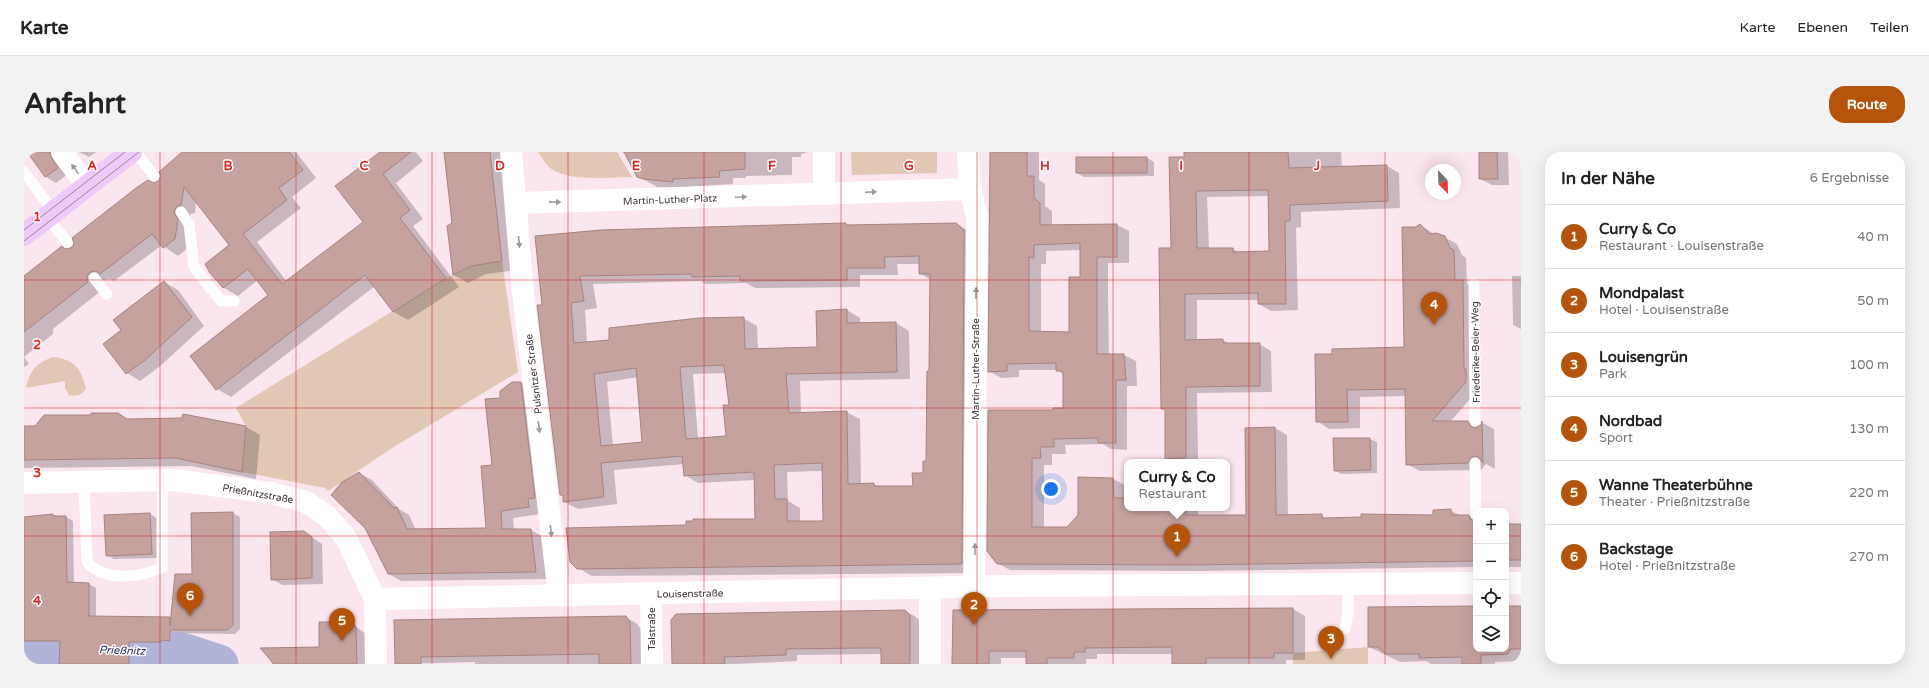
<!DOCTYPE html>
<html lang="de">
<head>
<meta charset="utf-8">
<style>
	:root { --surface:#fff; --page:#f2f2f2; --text:#222; --muted:#767676; --line:#e0e0e0; --accent:#b45309 }
	body { margin:0; font-family:"Varela Round",sans-serif; background:var(--page); color:var(--text) }
	.controls { position:absolute; right:12px; bottom:12px; display:grid; overflow:hidden; border-radius:8px; box-shadow:0 4px 16px #0002 }
	.controls button { width:36px; height:36px; display:grid; place-items:center; padding:0; border:0; border-bottom:1px solid var(--line); background:var(--surface); color:var(--text); font:20px sans-serif }
	.compass { position:absolute; left:1401px; top:12px; width:36px; height:36px; border-radius:50%; background:var(--surface); box-shadow:0 4px 16px #0002; rotate:157deg }
	.you { position:absolute; left:1027px; top:337px; width:14px; height:14px; margin:-10px; border:3px solid #fff; border-radius:50%; background:#1a73e8; box-shadow:0 0 0 6px #1a73e833 }
	.badge { display:grid; place-items:center; width:26px; height:26px; border-radius:50%; background:var(--accent); color:#fff; font-size:13px; font-weight:700 }
	.pin { position:absolute; translate:-50% -33px; filter:drop-shadow(0 1px 2px #0008) }
	.pin::after { content:''; position:absolute; top:21px; width:14px; height:12px; background:inherit; clip-path:polygon(0 0,100% 0,50% 100%) }
	.popup { position:absolute; left:1100px; top:307px; width:106px; height:52px; box-sizing:border-box; display:grid; place-content:center; border-radius:8px; background:var(--surface); filter:drop-shadow(0 1px 3px #0005); font-size:13px; white-space:nowrap; color:var(--muted) }
	.popup b { font-size:15px; color:var(--text) }
	.popup::after { content:''; position:absolute; left:50%; top:100%; margin-left:-8px; border:8px solid transparent; border-top-color:var(--surface) }
	.list { margin:0; padding:0; list-style:none }
	h2 { display:flex; justify-content:space-between; align-items:center; height:52px; margin:0; padding:0 16px; font-size:17px }
	h2 small { font-size:13px; font-weight:400; color:var(--muted) }
	.list li { display:grid; grid-template-columns:26px 1fr auto; gap:12px; align-items:center; box-sizing:border-box; height:64px; padding:0 16px; border-top:1px solid var(--line) }
	.list b { display:block; font-size:15px; white-space:nowrap }
	.list p { margin:0; font-size:13px; white-space:nowrap; color:var(--muted) }
	.list em { font-size:13px; font-style:normal; color:var(--muted) }
	.icon { flex:none; width:22px; height:22px; fill:none; stroke:currentColor; stroke-width:2; stroke-linecap:round; stroke-linejoin:round }
	.map { position:relative; flex:none; width:1497px; height:512px; overflow:hidden; border-radius:16px }
	header { display:flex; align-items:center; gap:24px; box-sizing:border-box; height:56px; padding:0 20px; background:var(--surface); border-bottom:1px solid var(--line) }
	header strong { font-size:19px }
	nav { display:flex; gap:22px; margin-inline-start:auto; font-size:14px }
	.intro { display:flex; align-items:center; justify-content:space-between; box-sizing:border-box; height:96px; padding:0 24px }
	h1 { margin:0; font-size:28px }
	.button { padding:10px 18px; border-radius:16px; background:var(--accent); color:#fff; font-size:14px; font-weight:700 }
	main { display:flex; gap:24px; padding:0 24px }
	aside { flex:1; background:var(--surface); border-radius:16px; box-shadow:0 4px 16px #0002 }
	.map>svg:first-child { display:block }
</style>
</head>
<body>
<header>
<strong>Karte</strong>
<nav><a>Karte</a><a>Ebenen</a><a>Teilen</a></nav>
</header>
<div class="intro"><h1>Anfahrt</h1><a class="button">Route</a></div>
<main>
<div class="map">
<svg width="1497" height="512" viewBox="0 0 1497 512">
	<rect width="100%" height="100%" fill="#fbe5ee"/>
	<!-- green -->
	<path fill="#e2c7b4" d="M514,0H593L608,25C585,25 539,31 523,13C520,9 517,4 514,0Z
		M827,0H913V21L828,23Z
		M478,109L494,220L368,296L304,339L301,336L218,320L222,274L212,256L422,126L447,114Z
		M29,205C51,208 56,215 62,236C58,243 53,245 45,243L41,236V229L2,236C7,217 11,212 29,205Z
		M1344,495V512H1269V501Z
		M83,504L162,506L178,512H0V506H6Z"/>
	<!-- shadow -->
	<path fill="#0003" fill-rule="evenodd" d="M4,0H38L44,22L32,31L22,25Z
		M55,0H72L65,5Z
		M162,0H272L292,26L268,45L277,56L233,90L263,130L340,71L357,0H392L399,9L372,31L399,67L389,74L435,135L384,168L370,160L351,134L207,245L193,237L245,143L234,128L214,144L200,136L187,120L206,93L172,49L171,61L167,62L164,69L165,95L154,104L138,93L90,129L86,127L80,128L77,132L78,138L29,177V182L0,205V125L41,98L48,97L130,32L135,30Z
		M421,0H479L493,118L462,122L444,131L430,123L429,71Z
		M598,0H784L777,2V5H768V23L722,24V26H709V32L662,35V37L633,35L614,24L612,10Z
		M967,0H1015V28L1021,32V54L1028,59V74L1093,73L1105,79V111H1084V144L1085,203H1100L1112,209L1113,234H1103V298L1087,297L1079,292L1041,293L1042,302H1028V313H1020V376H1043L1055,363V326L1089,327L1101,333L1103,356H1174V364H1223L1251,276L1263,283L1264,364L1297,363L1303,367L1410,364L1426,358L1437,364H1445L1452,368V415L1176,419L986,418L973,411L964,399L1030,259L1040,257V223L1033,218H995V225L977,226L965,219ZM1057,98V126L1046,181L1017,180V112H1022V99Z
		M1161,0H1317L1318,16L1363,14L1375,21L1376,56L1277,60V75L1272,76L1274,158L1247,159L1235,152V148H1173V188H1199L1206,192H1235L1247,199L1248,240L1173,241L1174,310H1142V258L1138,256L1148,97ZM1245,44L1246,100L1216,101L1209,97H1185L1183,45Z
		M1456,0H1484L1485,33H1468L1456,27Z
		M1123,6L1130,10V24L1060,25L1053,21Z
		M822,72L825,74L932,72L946,80L950,421L568,424L554,416L670,370L732,368L731,328L674,331L661,323L660,312L590,318L593,352L554,357L540,350V344L537,343L512,85ZM873,112H896V121L907,128L903,310L900,322L890,335H855L850,332L837,333L836,267L822,260L777,262L776,229L886,227L885,179L872,171L836,172V166L823,158L794,196L734,198L733,174L719,166L586,189L563,191L561,158L573,156L569,132L677,129L682,132L722,131L731,136L836,135V123H874ZM702,221L706,254L703,285L674,287L669,222ZM614,225L619,291L589,294L583,230ZM799,319L800,370H776V356L764,349L763,320Z
		M1396,73L1410,82L1420,85L1433,92L1438,103L1442,106L1443,132L1451,136L1454,238L1426,270H1444L1454,276L1459,271L1470,277L1471,317L1462,312L1457,318L1396,319L1383,312L1382,244L1336,245V276L1305,277L1293,269L1309,203L1381,196L1392,76Z
		M1488,124H1497V177L1489,173Z
		M140,130L154,138L180,174L135,215L116,229L103,221L81,192L99,178Z
		M0,205L5,212L0,215Z
		M497,231L509,238L517,362L489,366L490,378H507L519,385L524,427L377,429L365,422L335,321L348,328L375,357L385,363L392,378L463,377L477,246Z
		M94,262L105,268L159,267L222,275L236,283L232,327L167,314L0,316V278L3,286L20,264Z
		M1346,287L1353,290V321L1317,322L1311,318Z
		M209,361L216,365V477L211,482L154,481V492H144V494H112V512H36L37,493L0,492V365L29,363L42,365L49,369L50,431L65,432L72,436V465L148,467L169,423Z
		M126,362L134,367L135,406L90,407L83,403L82,364Z
		M1497,372V415H1482V373Z
		M280,380L298,392L299,432L258,433L248,427Z
		M1497,454V512L1496,509L1471,510V512H1407L1402,509L1376,510L1345,495L1452,455V497H1482V455Z
		M1269,457L1281,464V508H1262V512H1149V502H1073V507H1062V512H1003V506H977V512H929L930,459Z
		M881,459L892,465L897,470V512H858V502L773,503V509L711,512H649Z
		M601,465L612,471L617,477V512H451V510L372,512L371,469Z
		M327,471L342,482V512H248L247,507L296,496Z"/>
	<g fill="none" stroke-linecap="round" stroke-linejoin="round">
		<!-- river -->
		<path stroke="#b2b3d9" stroke-width="39" d="M0,495L158,500L195,512"/>
	</g>
	<!-- building -->
	<path fill="#c6a29f" stroke="#a68380" fill-rule="evenodd" d="M3,0H26L28,7L34,16L21,25Z
		M158,0H265L279,18L255,36L263,48L219,82L258,132L339,70L311,34L356,0H387L359,22L386,58L376,66L422,126L369,160L341,123L192,238L166,204L244,143L224,117L199,136L186,121L181,112L205,93L160,35L157,53L153,54L150,60L154,68L151,87L139,96L128,82L76,122L72,119L66,120L63,124L64,130L0,180V124L38,94L41,97L47,96L50,92L48,86L112,36L124,28L130,31L134,29L137,24L135,20Z
		M420,0H466L478,109L447,114L429,123L423,74L428,71Z
		M600,0H721V17L695,19L696,25L649,27V30L619,27L613,25Z
		M966,0H1003V24H1010V46L1016,51V73L1093,72V105H1073V202H1100L1102,228H1092V291H1074V286L1030,287V295H1016L1017,306H1008V375H1043L1054,363V325L1089,326L1090,346H1103V356H1162V363H1222L1221,276L1251,275L1252,363L1298,362V366L1337,365V362L1409,363V358L1427,357V363H1445L1446,367L1452,370V409L1163,413L973,412L963,399L964,258H1029V256H1039V219H1032V211L983,212V219L964,220ZM1056,91V125H1045V180L1005,179V105L1010,106V93Z
		M1160,0H1264L1265,16L1363,13L1364,49L1266,53V69H1261L1262,152H1234V141L1161,142V188L1199,187V191H1236V234L1162,235V306L1141,307V257H1137L1135,96H1147L1145,5H1160ZM1244,38L1245,99L1209,100V96H1173L1172,39Z
		M1455,0H1473L1474,27H1455Z
		M1052,5H1123V21H1052Z
		M822,71V73L932,71L940,78L938,412L553,417L546,410L542,376L662,373V369H669V367H731L730,320L660,324L658,304L577,311L580,345L539,350V343H536L513,153H518L511,84L577,78ZM895,104V122H906L905,219H903L902,309H899V321H888L889,334H850V331L824,332L823,259L765,261L762,222L873,220L872,170L823,171V157L792,159L793,195L721,197L720,165L675,166L585,176V188L550,191L547,151L560,149L556,124L668,122V125L716,124V129L823,128V116H861L860,105ZM700,213L705,253H699L702,284L662,287L656,215ZM612,216L618,290L577,294L570,222ZM798,311L799,369H763V347H751L750,313Z
		M1396,72L1406,82L1412,81L1421,84L1426,96L1430,98L1431,128H1439L1440,217H1442V230L1408,269H1444L1447,275L1451,276L1457,273L1458,269L1459,311L1455,305L1451,304L1447,305L1444,311L1382,313L1381,237L1323,238L1324,270H1292L1291,202H1308V197L1380,195L1378,75H1392Z
		M140,129L168,165L121,208L102,222L79,192L97,178L89,168Z
		M488,230H497L511,346L504,347L505,355L477,359L478,377H507L512,420L364,422L341,376L307,343L318,330L335,320L370,356L373,355L383,377L462,376L457,314L468,313L461,247L476,246V239Z
		M67,261H94L103,267L158,266L159,262L222,274L218,320L152,306L0,308V274H11L20,263H67Z
		M1309,286H1346L1347,318L1310,319Z
		M209,360V473L203,478H146V489L137,488V490H105V512H35L36,489H0V365L29,362V364H42L43,430L65,431V464L146,465V474L151,422H168L167,361Z
		M126,361L128,402L82,404L80,363Z
		M1482,372H1497V408H1482Z
		M280,379L288,385V426L247,428L246,380Z
		M1452,454V497H1482V454H1497V497H1486L1484,502L1457,503V512H1438V505L1395,506V502H1362L1354,495H1344V455Z
		M1269,456V501H1250V506H1182V512H1148V495L1061,496V500H1050V506H1023V512H1002V499H965V512H928L929,458Z
		M881,458L886,463V512H857V496H836L762,497V503L700,505L701,512H648L647,468L652,462Z
		M602,464L606,470L607,512H575V502L397,505V512H371L370,468Z
		M295,470H328L332,475L333,512H250L236,496L295,495Z"/>
	<g fill="none" stroke-linecap="round" stroke-linejoin="round">
		<!-- lane -->
		<path stroke="#fff" stroke-width="11" d="M112,0L130,24
			M0,20L30,60
			M157,60L165,72L170,115L197,149H210
			M23,65L43,90
			M70,126L83,142
			M1450,132L1451,269
			M1451,311L1452,363
			M60,330L63,410C82,431 115,425 138,416V328
			M1321,477L1324,460V432"/>
		<!-- street -->
		<path stroke="#fff" stroke-width="22" d="M38,0L63,34
			M487,0L499,141L535,443
			M800,0V42
			M944,0L946,37L953,64L950,436
			M492,51L946,37
			M0,331L149,328L247,341L282,350L303,364L322,386L351,447L352,512
			M1482,431H1497
			M627,442L628,512
			M351,447L980,434L1452,431
			M906,512V437"/>
		<!-- primary -->
		<path stroke="#edcaf9" stroke-width="22" d="M0,83L107,0"/>
		<!-- tram -->
		<path stroke="#97868d" stroke-width="1" d="M0,78L101,0
			M0,89L115,0"/>
	</g>
	<!-- one-way arrows -->
	<defs><path id="oneway-solid" d="M-6-.8H1V-3.2L6.5 0L1 3.2V.8H-6Z"/></defs>
	<g fill="#9e989b">
		<use href="#oneway-solid" transform="translate(51 17) rotate(-126)"/>
		<use href="#oneway-solid" transform="translate(847 40) rotate(-2)"/>
		<use href="#oneway-solid" transform="translate(717 45) rotate(-2)"/>
		<use href="#oneway-solid" transform="translate(531 50) rotate(-1)"/>
		<use href="#oneway-solid" transform="translate(495 90) rotate(85)"/>
		<use href="#oneway-solid" transform="translate(952 141) rotate(-89)"/>
		<use href="#oneway-solid" transform="translate(515 275) rotate(83)"/>
		<use href="#oneway-solid" transform="translate(527 379) rotate(83)"/>
		<use href="#oneway-solid" transform="translate(951 397) rotate(-90)"/>
	</g>
	<!-- grid -->
	<path fill="none" stroke="#d62828" stroke-width="1" stroke-opacity="0.55" d="M136,0V512M272,0V512M408,0V512M544,0V512M680,0V512M817,0V512M953,0V512M1089,0V512M1225,0V512M1361,0V512M0,128H1497M0,256H1497M0,384H1452M1482,384H1497"/>
	<g text-anchor="middle" stroke-width="3" stroke-linejoin="round" paint-order="stroke">
		<!-- street labels -->
		<g font-size="10" fill="#3e3137" stroke="#fff">
			<text transform="translate(646 47) rotate(-2)" y="4">Martin-Luther-Platz</text>
			<text transform="translate(1451 200) rotate(-91)" y="4">Friederike-Beier-Weg</text>
			<text transform="translate(951 217) rotate(-90)" y="4">Martin-Luther-Straße</text>
			<text transform="translate(509 222) rotate(-97)" y="4">Pulsnitzer Straße</text>
			<text transform="translate(234 341) rotate(10)" y="4">Prießnitzstraße</text>
			<text transform="translate(666 441) rotate(-1)" y="4">Louisenstraße</text>
			<text transform="translate(627 477) rotate(-90)" y="4">Talstraße</text>
		</g>
		<!-- water labels -->
		<g font-size="11" font-style="italic" fill="#2f2b5b" stroke="#fff">
			<text transform="translate(98 498) rotate(2)" y="4">Prießnitz</text>
		</g>
	</g>
	<g font-size="13" text-anchor="middle" font-weight="bold" fill="#d62828" stroke="#fff" stroke-width="3" stroke-linejoin="round" paint-order="stroke">
		<text x="68" y="18">A</text>
		<text x="204" y="18">B</text>
		<text x="340" y="18">C</text>
		<text x="476" y="18">D</text>
		<text x="612" y="18">E</text>
		<text x="748" y="18">F</text>
		<text x="885" y="18">G</text>
		<text x="1021" y="18">H</text>
		<text x="1157" y="18">I</text>
		<text x="1293" y="18">J</text>
		<text x="13" y="69">1</text>
		<text x="13" y="197">2</text>
		<text x="13" y="325">3</text>
		<text x="13" y="453">4</text>
	</g>
</svg>
<div class="controls">
<button>+</button>
<button>−</button>
<button><svg class="icon" aria-label="locate" viewBox="0 0 24 24"><circle cx="12" cy="12" r="6"/><path d="M12 2v4M12 18v4M2 12h4M18 12h4"/></svg></button>
<button><svg class="icon" aria-label="layers" viewBox="0 0 24 24"><path d="M12 4l9 5-9 5-9-5zM3 14l9 5 9-5"/></svg></button>
</div>
<svg class="compass" viewBox="-18 -18 36 36"><path d="M0-13l5 13h-10z" fill="#e53935"/><path d="M0 13l5-13h-10z" fill="#767676"/></svg>
<div class="you"></div>
<div class="pin badge" style="left:1153px;top:405px">1</div>
<div class="popup"><b>Curry &amp; Co</b>Restaurant</div>
<div class="pin badge" style="left:950px;top:473px">2</div>
<div class="pin badge" style="left:1307px;top:507px">3</div>
<div class="pin badge" style="left:1410px;top:173px">4</div>
<div class="pin badge" style="left:318px;top:489px">5</div>
<div class="pin badge" style="left:166px;top:464px">6</div>
</div>
<aside>
<h2>In der Nähe<small>6 Ergebnisse</small></h2>
<ul class="list">
<li><span class="badge">1</span><div><b>Curry &amp; Co</b><p>Restaurant · Louisenstraße</p></div><em>40 m</em></li>
<li><span class="badge">2</span><div><b>Mondpalast</b><p>Hotel · Louisenstraße</p></div><em>50 m</em></li>
<li><span class="badge">3</span><div><b>Louisengrün</b><p>Park</p></div><em>100 m</em></li>
<li><span class="badge">4</span><div><b>Nordbad</b><p>Sport</p></div><em>130 m</em></li>
<li><span class="badge">5</span><div><b>Wanne Theaterbühne</b><p>Theater · Prießnitzstraße</p></div><em>220 m</em></li>
<li><span class="badge">6</span><div><b>Backstage</b><p>Hotel · Prießnitzstraße</p></div><em>270 m</em></li>
</ul>
</aside>
</main>
</body>
</html>
